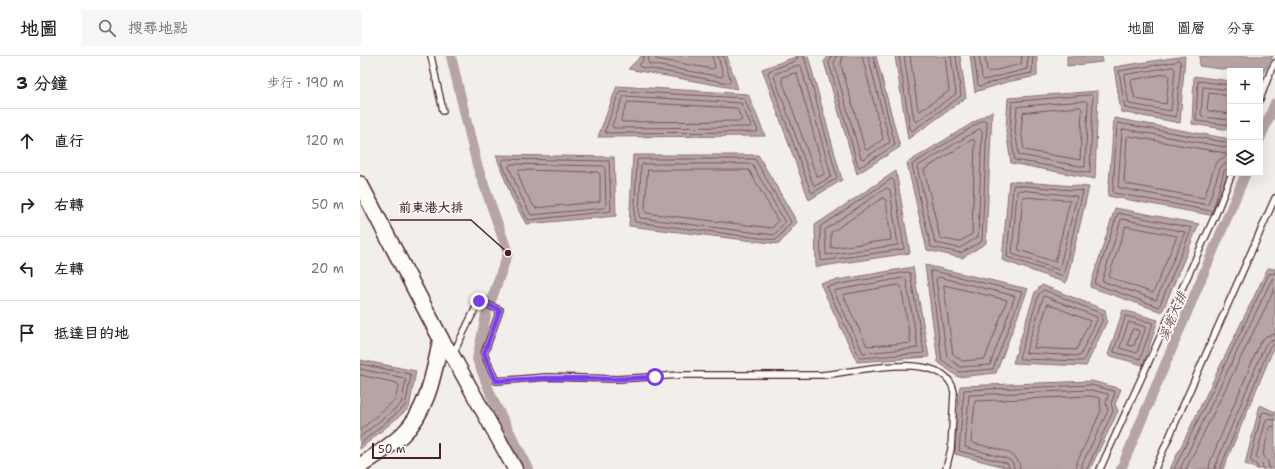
<!DOCTYPE html>
<html lang="zh-TW">
<head>
<meta charset="utf-8">
<style>
	:root { --surface:#fff; --page:#f6f6f6; --text:#202124; --muted:#757577; --line:#e0e0e0 }
	body { margin:0; font-family:"Shantell Sans","LXGW WenKai TC",sans-serif; background:var(--page); color:var(--text) }
	.controls { position:absolute; right:12px; top:12px; display:grid; overflow:hidden; border-radius:0px; box-shadow:0 4px 16px #0002 }
	.controls button { width:36px; height:36px; display:grid; place-items:center; padding:0; border:0; border-bottom:1px solid var(--line); background:var(--surface); color:var(--text); font:20px sans-serif }
	.scale { position:absolute; left:12px; bottom:10px; width:69px; box-sizing:border-box; padding-left:4px; border:2px solid #4a1f2b; border-top:0; font-size:11px; line-height:14px; white-space:nowrap; color:#4a1f2b; -webkit-text-stroke:3px #fdfcf7; paint-order:stroke }
	.stop { position:absolute; width:12px; height:12px; margin:-9px; border:3px solid #7c3aed; border-radius:50%; background:#fff }
	.stop.end { background:#7c3aed; border-color:#fff; box-shadow:0 1px 4px #0008 }
	.list { margin:0; padding:0; list-style:none }
	h2 { display:flex; justify-content:space-between; align-items:center; height:52px; margin:0; padding:0 16px; font-size:17px }
	h2 small { font-size:13px; font-weight:400; color:var(--muted) }
	.list li { display:grid; grid-template-columns:26px 1fr auto; gap:12px; align-items:center; box-sizing:border-box; height:64px; padding:0 16px; border-top:1px solid var(--line) }
	.list b { display:block; font-size:15px; white-space:nowrap }
	.list em { font-size:13px; font-style:normal; color:var(--muted) }
	.icon { flex:none; width:22px; height:22px; fill:none; stroke:currentColor; stroke-width:2; stroke-linecap:round; stroke-linejoin:round }
	.map { position:relative; flex:none; width:915px; height:413px; overflow:hidden }
	header { display:flex; align-items:center; gap:24px; box-sizing:border-box; height:56px; padding:0 20px; background:var(--surface); border-bottom:1px solid var(--line) }
	header strong { font-size:19px }
	nav { display:flex; gap:22px; margin-inline-start:auto; font-size:14px }
	.search { width:280px; height:36px; background:var(--page); display:flex; align-items:center; gap:10px; box-sizing:border-box; padding:0 14px; border-radius:0px; color:var(--muted); font-size:15px }
	main { display:flex }
	aside { flex:1; background:var(--surface) }
	.map>svg:first-child { display:block }
</style>
</head>
<body>
<header>
<strong>地圖</strong>
<div class="search"><svg class="icon" aria-label="search" viewBox="0 0 24 24"><circle cx="10" cy="10" r="6"/><path d="M15 15l6 6"/></svg>搜尋地點</div>
<nav><a>地圖</a><a>圖層</a><a>分享</a></nav>
</header>
<main>
<aside>
<h2>3 分鐘<small>步行 · 190 m</small></h2>
<ul class="list">
<li><svg class="icon" aria-label="ahead" viewBox="0 0 24 24"><path d="M12 20V5M6 11l6-6 6 6"/></svg><div><b>直行</b></div><em>120 m</em></li>
<li><svg class="icon" aria-label="right" viewBox="0 0 24 24"><path d="M7 20v-9h11M14 6l5 5-5 5"/></svg><div><b>右轉</b></div><em>50 m</em></li>
<li><svg class="icon" aria-label="left" viewBox="0 0 24 24"><path d="M17 20v-9H6M10 6l-5 5 5 5"/></svg><div><b>左轉</b></div><em>20 m</em></li>
<li><svg class="icon" aria-label="arrive" viewBox="0 0 24 24"><path d="M6 21V4h12l-3 4 3 4H6"/></svg><div><b>抵達目的地</b></div></li>
</ul>
</aside>
<div class="map">
<svg width="915" height="413" viewBox="0 0 915 413">
	<rect width="100%" height="100%" fill="#f2efeb"/>
	<filter id="ink" filterUnits="userSpaceOnUse"><feTurbulence type="fractalNoise" baseFrequency=".025" numOctaves="2"/><feDisplacementMap in="SourceGraphic" scale="8" xChannelSelector="R" yChannelSelector="G"/><feConvolveMatrix kernelMatrix="1 2 1 2 8 2 1 2 1" color-interpolation-filters="sRGB"/></filter>
	<g filter="url(#ink)">
		<!-- water -->
		<path fill="#b7a5a6" stroke="#8b6f75" d="M281,0H367L378,33L268,13Z
			M438,0H448L482,124L449,144L402,13Z
			M468,0H516L540,91L497,118L464,6Z
			M535,0H600L606,42L548,83Z
			M610,0H677V20L647,26L615,36Z
			M707,0H742V6L707,10Z
			M825,0L820,67L761,56L754,11Z
			M840,0H913L902,19H900V15H876L839,10Z
			M834,20L870,25V74L832,68Z
			M257,30L388,38L405,80L238,81Z
			M738,35L735,123L651,107L646,75L648,42Z
			M632,55L626,187L602,202L567,194L547,107Z
			M754,62L870,83V110L855,160L748,140Z
			M136,99L254,101L256,160L166,168L151,140Z
			M273,99H398L437,166L419,188L269,170Z
			M536,115L550,197L456,211L455,169Z
			M649,125L729,131L706,227L642,204Z
			M755,152L839,168L802,256L730,231Z
			M565,209L668,233L636,317L598,321L578,306Z
			M553,211L569,301L497,306L460,227Z
			M908,212L915,213V289L863,413H810Z
			M682,229L745,254L747,265L726,310L653,307L675,236Z
			M763,254L798,264L783,309L748,299Z
			M0,304L56,315L49,352L0,393Z
			M732,325L761,333L755,348L758,355L730,413H652L595,398L600,330Z
			M900,349L915,356V413H898L885,408Z"/>
		<g fill="none" stroke-linecap="round" stroke-linejoin="round">
			<!-- shore -->
			<path stroke="#76555c" stroke-width="1" d="M284,0L283,4L279,9L280,11L369,27L371,25L363,0
				M289,0L288,6L289,8L362,21L363,19L358,0
				M295,0L296,3L353,13L355,11L352,0
				M437,0V3L435,5L409,15L408,17L451,136L452,137L476,123L477,121L444,0
				M471,0L469,7L498,110L500,111L535,89L513,0
				M476,0L474,8L501,102L503,103L530,86L508,0
				M482,0L481,9L505,93L507,94L523,83L502,0
				M539,0L550,73L552,75L601,40L596,0
				M544,0L554,64L556,66L596,38L591,0
				M550,0L558,54L560,55L589,35L585,0
				M614,0L618,29L620,30L646,22L672,17L673,0
				M619,0L622,22L624,24L667,13L668,0
				M625,0L627,15L629,16L661,8L662,0
				M818,4L821,6L816,61L765,52L759,15L815,6Z
				M439,9L441,10L471,119V121L455,130L453,128L414,20L415,18Z
				M813,11L815,13L811,55L769,48L764,21L765,19Z
				M435,17L437,18L464,116V118L459,121L456,119L422,24L423,21Z
				M807,18L809,20L806,48L775,43L771,26L772,24Z
				M870,29L838,25L836,63L837,65L870,69
				M870,34L843,31L841,58L843,61L870,64
				M261,35L384,42L398,75L397,76L246,77L245,75L259,36Z
				M731,39L733,41L730,117L655,104L650,74L652,46Z
				M264,40L381,47L391,70L389,71L253,72L252,70Z
				M870,40L849,37L847,53L849,55L870,58
				M726,45L728,47L725,111L659,99L655,74L657,51Z
				M268,46L377,52L382,64L380,65L262,66L261,64Z
				M720,51L722,53L720,104L664,94L661,74L663,57Z
				M624,64L627,66L622,185L601,197L571,191L552,109Z
				M620,73L622,75L618,181L600,192L575,187L557,111Z
				M769,80L865,97L867,100L859,104L855,109L844,142L766,128L764,126L767,82Z
				M612,84H614L615,86L612,178L599,186L580,182L564,114Z
				M870,87L758,67L757,69L753,135L754,137L851,155L853,154L864,115L867,113L870,112
				M870,92L763,73L762,75L758,131L760,132L848,149L860,112L865,108L870,107
				M144,103L249,105L251,155L168,164L154,138L142,106Z
				M278,103H395L431,166L416,184L275,166L274,164L277,105Z
				M151,108L244,110L245,112L246,150L244,152L171,159L159,136L149,111Z
				M283,108H392L425,166L414,179L280,162L279,160L281,110Z
				M160,114L238,116L240,118V145L238,146L175,152L164,134L158,117Z
				M288,114H389L418,165L412,172L286,157L285,155Z
				M532,123L534,125L544,193L461,205L460,171Z
				M654,129L723,135L703,220L647,201L653,131Z
				M527,132L530,134L538,189L466,199L465,174Z
				M660,134L717,140L699,214L652,198L657,136Z
				M663,141L708,144L710,145L695,206L659,194Z
				M523,142L526,144L531,184L471,192V177Z
				M758,157L832,172L799,251L735,228Z
				M762,163L825,176L796,244L742,225L761,164Z
				M766,170L817,180L793,237L749,221Z
				M571,215H573L662,236L633,313L599,316L582,304Z
				M548,216L550,217L564,297L500,302L467,231Z
				M579,221L655,240L630,309L600,311L587,301L576,223Z
				M544,222L546,223L558,292L503,297L474,235Z
				M539,229L541,230L551,287L507,290L483,239Z
				M584,229L647,244L625,303L602,305L593,298Z
				M684,234L742,258V265L723,305L661,303L659,302L679,238Z
				M684,240L737,261V264L720,300L666,297Z
				M688,248L730,265L716,294L674,292Z
				M766,260L793,267L780,303L754,296Z
				M769,266L786,271L777,297L760,292Z
				M774,273L778,274L779,276L774,289L772,290L768,289V287L772,274Z
				M0,308L50,318L51,320L45,350L0,388
				M0,313L44,322L46,324L41,348L0,381
				M0,319L37,327L39,329L35,344L0,374
				M649,413V410L647,407L599,395L604,334L731,329L754,335L755,337L751,347L753,355L727,413
				M654,413L653,407L648,403L605,391L609,339L731,334L748,338V340L746,347L748,355L722,408V413
				M660,413C660,391 627,393 611,386L615,345L730,340L740,342L741,355L717,406L716,413
				M814,413L909,218L915,217
				M820,413L912,223L915,222
				M826,413L915,232
				M849,413L850,406L900,287L906,280L915,278
				M855,413L856,408L905,289L909,285L915,284
				M860,413L909,292L912,289H915
				M898,413L897,409L890,404L902,357L904,356L915,359
				M903,413L902,407L896,401L906,364L907,363L915,364
				M909,413L908,406L903,398L910,371L915,370"/>
			<!-- canal -->
			<path stroke="#b7a5a6" stroke-width="10" d="M91,0L117,109L148,197L126,259L117,303L133,344L169,413
				M900,83L915,47
				M761,413L886,117"/>
			<defs>
				<path id="service" d="M71,0L83,55
					M900,43L911,14L915,7
					M93,298L119,245L140,254L124,298L136,325L187,321L257,323L321,319H462C492,317 586,291 594,336L591,393L586,413
					M740,413L855,160L872,117
					M795,413L915,142"/>
				<path id="tertiary" d="M81,283L92,299L155,413"/>
				<path id="secondary" d="M0,128L81,283C74,316 68,355 42,379C29,391 15,400 0,410"/>
			</defs>
			<!-- service casing -->
			<use href="#service" stroke="#4a1f2b" stroke-width="8"/>
			<!-- tertiary casing -->
			<use href="#tertiary" stroke="#4a1f2b" stroke-width="17"/>
			<!-- secondary casing -->
			<use href="#secondary" stroke="#4a1f2b" stroke-width="18"/>
			<!-- service -->
			<use href="#service" stroke="#fdfcf7" stroke-width="5.5"/>
			<!-- tertiary -->
			<use href="#tertiary" stroke="#fdfcf7" stroke-width="14"/>
			<!-- secondary -->
			<use href="#secondary" stroke="#fdfcf7" stroke-width="15"/>
		</g>
	</g>
	<g fill="none" stroke-linecap="round" stroke-linejoin="round" filter="url(#ink)">
		<!-- route -->
		<path stroke="#7c3aed" stroke-width="5" d="M119,245L140,254L124,298L136,325L187,322L257,323L295,321"/>
	</g>
	<g text-anchor="middle" stroke-width="3.5" stroke-linejoin="round" paint-order="stroke">
		<!-- water labels -->
		<g font-size="13" font-style="italic" fill="#704e56" stroke="#fdfcf7">
			<text transform="translate(812 260) rotate(-67)" y="5">溪墘大排</text>
		</g>
	</g>
	<!-- callouts -->
	<path fill="none" stroke="#4a1f2b" stroke-width="1.5" d="M148 197L111 164H30"/>
	<circle fill="#4a1f2b" stroke="#fdfcf7" stroke-width="1.5" cx="148" cy="197" r="4"/>
	<g font-size="13" text-anchor="middle" font-weight="bold" fill="#4a1f2b" stroke="#fdfcf7" stroke-width="3.5" stroke-linejoin="round" paint-order="stroke">
		<text x="71" y="156">前東港大排</text>
	</g>
</svg>
<div class="controls">
<button>+</button>
<button>−</button>
<button><svg class="icon" aria-label="layers" viewBox="0 0 24 24"><path d="M12 4l9 5-9 5-9-5zM3 14l9 5 9-5"/></svg></button>
</div>
<div class="scale">50 m</div>
<div class="stop" style="left:295px;top:321px"></div>
<div class="stop end" style="left:119px;top:245px"></div>
</div>
</main>
</body>
</html>
